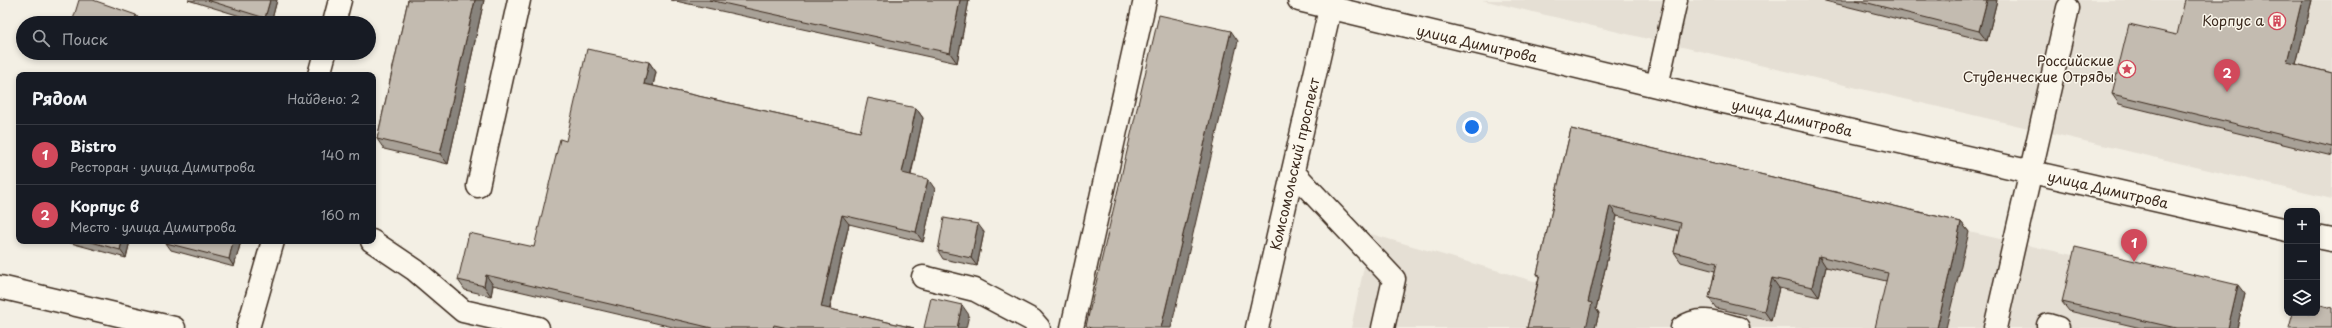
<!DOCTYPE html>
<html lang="ru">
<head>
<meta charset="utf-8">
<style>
	:root { --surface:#171b24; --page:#242831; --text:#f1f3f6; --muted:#9ea1a6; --line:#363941; --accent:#d1495b }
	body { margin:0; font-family:"Playpen Sans",sans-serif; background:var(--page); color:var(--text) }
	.controls { position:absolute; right:12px; bottom:12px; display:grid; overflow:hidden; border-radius:8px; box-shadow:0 2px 6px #0003 }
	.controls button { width:36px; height:36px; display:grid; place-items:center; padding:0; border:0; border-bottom:1px solid var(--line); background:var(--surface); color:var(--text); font:20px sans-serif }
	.you { position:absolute; left:1472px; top:127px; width:14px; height:14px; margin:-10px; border:3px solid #fff; border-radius:50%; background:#1a73e8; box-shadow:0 0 0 6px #1a73e833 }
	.badge { display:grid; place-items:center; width:26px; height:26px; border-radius:50%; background:var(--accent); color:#fff; font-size:13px; font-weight:700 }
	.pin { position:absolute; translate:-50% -33px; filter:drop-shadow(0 1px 2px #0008) }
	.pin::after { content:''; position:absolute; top:21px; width:14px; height:12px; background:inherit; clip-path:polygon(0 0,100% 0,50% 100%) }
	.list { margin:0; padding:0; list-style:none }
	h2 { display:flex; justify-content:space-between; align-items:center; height:52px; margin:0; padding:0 16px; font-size:17px }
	h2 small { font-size:13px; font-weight:400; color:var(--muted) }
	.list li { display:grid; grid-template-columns:26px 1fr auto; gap:12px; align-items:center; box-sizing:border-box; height:60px; padding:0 16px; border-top:1px solid var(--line) }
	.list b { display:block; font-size:15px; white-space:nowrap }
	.list p { margin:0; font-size:13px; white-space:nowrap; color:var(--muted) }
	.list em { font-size:13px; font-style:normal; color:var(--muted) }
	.icon { flex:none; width:22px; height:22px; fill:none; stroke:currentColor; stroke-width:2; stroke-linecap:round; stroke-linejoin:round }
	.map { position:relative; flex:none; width:2332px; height:328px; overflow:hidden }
	.search { position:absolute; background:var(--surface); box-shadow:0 2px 6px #0003; left:16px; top:16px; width:360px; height:44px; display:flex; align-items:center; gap:10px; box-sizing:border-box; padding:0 14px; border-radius:22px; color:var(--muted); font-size:15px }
	.panel { position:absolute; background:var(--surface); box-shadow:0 2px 6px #0003; left:16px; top:72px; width:360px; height:172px; border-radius:8px }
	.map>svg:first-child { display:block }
</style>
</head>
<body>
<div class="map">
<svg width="2332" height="328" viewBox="0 0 2332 328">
	<rect width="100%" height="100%" fill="#f3efe4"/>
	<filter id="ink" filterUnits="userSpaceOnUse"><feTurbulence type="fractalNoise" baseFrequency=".025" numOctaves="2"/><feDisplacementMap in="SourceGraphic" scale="8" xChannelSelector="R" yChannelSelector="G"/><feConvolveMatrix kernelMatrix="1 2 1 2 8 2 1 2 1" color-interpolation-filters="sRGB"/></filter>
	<g filter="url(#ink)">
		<!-- built -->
		<path fill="#e5dfd4" d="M1482,0H2332V199Z
			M1578,140L1969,232L2081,257L2069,311L2141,328H1351L1371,234L1544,284Z"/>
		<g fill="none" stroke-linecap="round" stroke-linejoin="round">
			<defs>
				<path id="minor" d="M1299,0L1711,99L2287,230
					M334,23L340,0
					M319,75L325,53
					M1657,86L1676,0
					M1293,172L1394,279L1383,328
					M478,186L519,0
					M2317,237L2332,240
					M372,241L415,270L463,311L538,328
					M923,277L975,290L1032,320L1039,328
					M0,287L174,328
					M2048,325L2058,328
					M248,328L273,241
					M1072,328L1145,0
					M1682,328C1698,315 1719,323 1738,328
					M1995,328L2068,8"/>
				<path id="major" d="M1257,328L1332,0"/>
			</defs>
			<!-- minor casing -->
			<use href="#minor" stroke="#3b2a1e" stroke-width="25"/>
			<!-- major casing -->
			<use href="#major" stroke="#3b2a1e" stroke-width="25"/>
			<!-- minor -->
			<use href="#minor" stroke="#fbf7ec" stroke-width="22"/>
			<!-- major -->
			<use href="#major" stroke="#fbf7ec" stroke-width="22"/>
		</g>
		<!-- wall -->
		<path fill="#a8a197" stroke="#3b2a1e" d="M188,0H277L271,23H263Z
			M408,0H484L448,164L384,149L377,139Z
			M671,0H969L957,63Z
			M1821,0H1997L1987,41Z
			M2312,0L2296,64L2332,73V156L2119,104L2112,94Z
			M649,62L656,72L653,86L860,132L916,108L923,118L911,175L935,189L923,242L849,224L830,309L914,328H677L493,285L491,296L465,290L458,280L534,247Z
			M1571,129L1961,222L1969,232L1886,281L1826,267L1819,297L1779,288L1771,321L1716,308L1709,298L1715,271L1681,262L1674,252L1679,231L1617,216L1596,309L1599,313L1595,328H1527L1539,277L1537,274Z
			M984,232L977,266L943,259L938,251Z
			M66,241H130L126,258L67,242Z
			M241,241L234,267L171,250L166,243Z
			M2245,294L2237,328H2141L2069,311L2062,302Z"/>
		<!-- shaded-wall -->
		<path fill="#88837b" stroke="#3b2a1e" d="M270,0H277L271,23H269L265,18Z
			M475,0H484L448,164L440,154Z
			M960,0H969L957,63L950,53Z
			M1987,0H1997L1987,41L1979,31Z
			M2302,0H2312L2294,72L2287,62Z
			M136,15L140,20L139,23H134Z
			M1231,31L1238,41L1171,328H1161Z
			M649,62L656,72L651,94L644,84Z
			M916,108L923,118L909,182L902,173Z
			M928,179L935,189L923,242L916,232Z
			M1610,206L1617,216L1596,309L1599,313L1595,328H1586L1588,302Z
			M842,215L849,224L828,316L821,307Z
			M1961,222L1969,232L1946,328H1937Z
			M978,224L984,232L977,266L971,258Z
			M122,241H130L126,258L120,250Z
			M233,241H241L234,267L229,259Z
			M1819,256L1826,267L1819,297L1812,287Z
			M486,275L493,285L491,296L484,286Z
			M1772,278L1779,288L1771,321L1764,311Z
			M2238,285L2245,294L2237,328H2228Z
			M962,305L969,315L966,328H957Z"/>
		<!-- building -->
		<path fill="#c3bbb0" stroke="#3b2a1e" d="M79,0H93L136,15L134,23H72Z
			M207,0H270L265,18Z
			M408,0H475L440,154L377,139Z
			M709,0H960L950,53Z
			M1856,0H1987L1979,31Z
			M2185,0H2302L2287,62L2332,73V147L2112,94L2129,24L2177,35Z
			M1159,15L1231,31L1161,328H1092L1086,326Z
			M587,49L649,62L644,84L860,132L868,98L916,108L902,173L928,179L916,232L842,215L821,307L914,328H788L774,325L773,328H712L486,275L484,286L458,280L469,233L534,247L560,139L566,141Z
			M1571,129L1961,222L1937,328H1875L1888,273L1819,256L1812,287L1772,278L1764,311L1709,298L1717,263L1674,252L1681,223L1610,206L1588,302L1592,303L1586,328H1527L1540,275L1537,274Z
			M944,218L978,224L971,258L938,251Z
			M88,241H122L120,250Z
			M166,241H233L229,259L166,243Z
			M2075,247L2238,285L2228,328H2176L2062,302Z
			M931,298L962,305L957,328H924Z
			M2317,304L2332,308V328H2289L2293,313H2317Z"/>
	</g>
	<!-- icons -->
	<defs>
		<symbol id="building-ring" viewBox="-11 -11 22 22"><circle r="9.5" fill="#fbf7ec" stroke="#d1495b" stroke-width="1.5"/><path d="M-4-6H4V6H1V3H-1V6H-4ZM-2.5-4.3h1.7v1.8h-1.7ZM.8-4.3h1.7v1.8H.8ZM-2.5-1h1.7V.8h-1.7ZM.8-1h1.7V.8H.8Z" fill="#d1495b"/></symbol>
		<symbol id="sight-ring" viewBox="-11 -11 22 22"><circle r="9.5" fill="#fbf7ec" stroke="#d1495b" stroke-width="1.5"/><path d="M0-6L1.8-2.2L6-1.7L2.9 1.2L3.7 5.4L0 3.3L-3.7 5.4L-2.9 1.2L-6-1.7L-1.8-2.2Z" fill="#d1495b"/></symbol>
	</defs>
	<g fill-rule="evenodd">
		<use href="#building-ring" x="2267" y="11" width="20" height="20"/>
		<use href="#sight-ring" x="2117" y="59" width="20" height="20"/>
	</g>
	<g text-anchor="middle" stroke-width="3" stroke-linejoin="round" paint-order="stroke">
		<!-- poi labels -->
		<g font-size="14" fill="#3b2a1e" stroke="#fbf7ec" text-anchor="end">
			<text x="2264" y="26">Корпус а</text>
			<text x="2114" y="66">Российские<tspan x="2114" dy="16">Студенческие Отряды</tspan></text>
		</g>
		<!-- street labels -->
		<g font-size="14" fill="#3b2a1e" stroke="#fbf7ec">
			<text transform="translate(1477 44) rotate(13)" y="5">улица Димитрова</text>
			<text transform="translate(1792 118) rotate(13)" y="5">улица Димитрова</text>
			<text transform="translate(1295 164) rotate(-77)" y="5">Комсомольский проспект</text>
			<text transform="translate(2108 190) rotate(13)" y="5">улица Димитрова</text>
		</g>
	</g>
</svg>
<div class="controls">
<button>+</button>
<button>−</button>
<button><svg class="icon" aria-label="layers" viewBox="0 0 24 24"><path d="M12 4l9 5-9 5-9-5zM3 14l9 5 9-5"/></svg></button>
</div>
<div class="you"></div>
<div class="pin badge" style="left:2134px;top:262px">1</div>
<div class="pin badge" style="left:2227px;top:92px">2</div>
<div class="search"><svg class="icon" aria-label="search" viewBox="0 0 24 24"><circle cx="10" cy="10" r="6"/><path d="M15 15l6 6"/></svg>Поиск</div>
<section class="panel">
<h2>Рядом<small>Найдено: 2</small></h2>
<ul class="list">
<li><span class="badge">1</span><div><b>Bistro</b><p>Ресторан · улица Димитрова</p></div><em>140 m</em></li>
<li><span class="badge">2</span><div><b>Корпус в</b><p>Место · улица Димитрова</p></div><em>160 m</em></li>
</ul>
</section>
</div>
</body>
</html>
